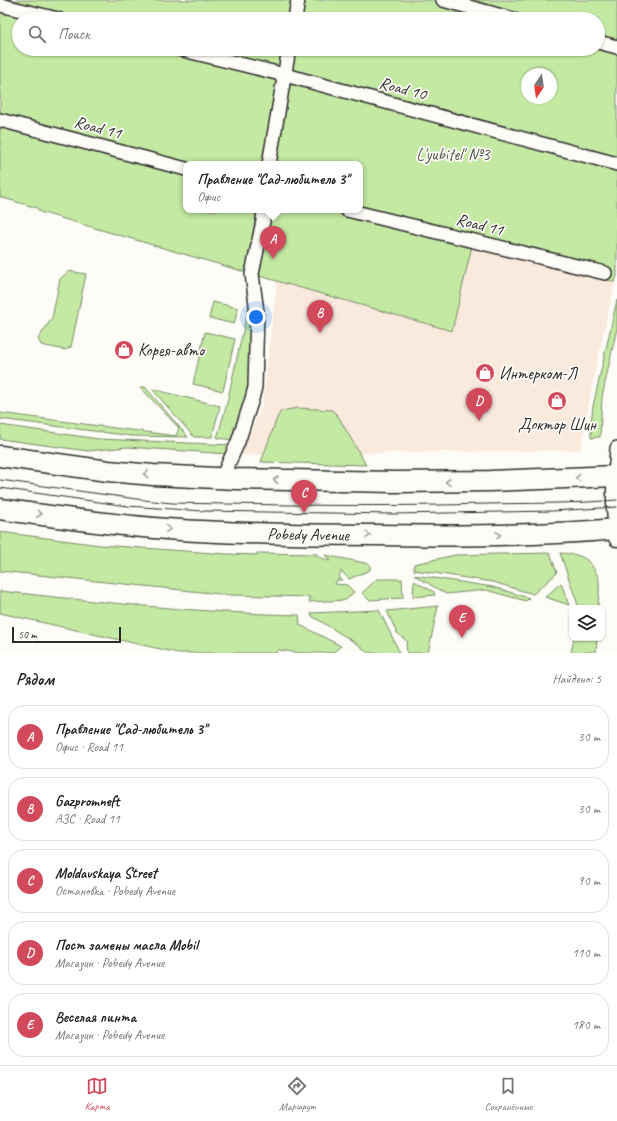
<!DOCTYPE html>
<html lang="ru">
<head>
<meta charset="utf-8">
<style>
	:root { --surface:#fff; --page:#f2f2f2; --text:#222; --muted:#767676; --line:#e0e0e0; --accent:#d1495b }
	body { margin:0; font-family:Caveat,sans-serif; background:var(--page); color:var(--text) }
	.controls { position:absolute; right:12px; bottom:12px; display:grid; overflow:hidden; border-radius:8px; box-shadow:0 1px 3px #0004 }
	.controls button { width:36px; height:36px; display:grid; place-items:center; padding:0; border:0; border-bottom:1px solid var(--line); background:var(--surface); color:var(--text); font:20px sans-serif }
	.compass { position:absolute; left:521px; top:68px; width:36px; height:36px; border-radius:50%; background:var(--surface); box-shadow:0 1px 3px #0004; rotate:193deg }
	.scale { position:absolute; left:12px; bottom:10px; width:109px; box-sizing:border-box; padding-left:4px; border:2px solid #2b2b2b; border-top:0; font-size:11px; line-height:14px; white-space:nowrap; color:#2b2b2b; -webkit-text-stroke:3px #fdfcf7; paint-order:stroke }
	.you { position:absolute; left:256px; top:317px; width:14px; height:14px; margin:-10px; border:3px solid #fff; border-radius:50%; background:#1a73e8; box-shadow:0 0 0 6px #1a73e833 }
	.badge { display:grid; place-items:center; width:26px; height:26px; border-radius:50%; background:var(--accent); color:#fff; font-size:13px; font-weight:700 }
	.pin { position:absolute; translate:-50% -33px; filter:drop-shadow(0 1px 2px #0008) }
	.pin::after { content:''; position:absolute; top:21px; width:14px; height:12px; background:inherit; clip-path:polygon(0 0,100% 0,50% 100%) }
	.popup { position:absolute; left:183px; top:161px; width:180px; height:52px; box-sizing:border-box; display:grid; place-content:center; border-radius:8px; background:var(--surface); filter:drop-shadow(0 1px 3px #0005); font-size:13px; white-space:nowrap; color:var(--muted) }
	.popup b { font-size:15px; color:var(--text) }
	.popup::after { content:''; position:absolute; left:50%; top:100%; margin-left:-8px; border:8px solid transparent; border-top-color:var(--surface) }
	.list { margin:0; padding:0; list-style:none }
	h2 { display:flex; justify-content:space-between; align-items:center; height:52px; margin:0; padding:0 16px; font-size:17px }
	h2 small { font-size:13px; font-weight:400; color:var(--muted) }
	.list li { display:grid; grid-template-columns:26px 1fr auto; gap:12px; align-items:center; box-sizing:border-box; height:64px; margin:0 8px 8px; padding:0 8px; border:1px solid var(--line); border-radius:16px }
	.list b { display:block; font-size:15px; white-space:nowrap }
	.list p { margin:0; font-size:13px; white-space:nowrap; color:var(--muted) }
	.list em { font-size:13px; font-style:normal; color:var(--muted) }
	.icon { flex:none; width:22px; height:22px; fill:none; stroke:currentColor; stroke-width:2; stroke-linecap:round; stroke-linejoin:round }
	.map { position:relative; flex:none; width:617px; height:653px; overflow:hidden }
	.search { position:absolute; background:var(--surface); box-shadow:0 1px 3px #0004; left:12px; right:12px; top:12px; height:44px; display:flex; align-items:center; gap:10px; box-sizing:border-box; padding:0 14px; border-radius:22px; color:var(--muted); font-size:15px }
	.sheet { height:412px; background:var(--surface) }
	nav { display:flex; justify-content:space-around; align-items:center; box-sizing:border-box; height:56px; border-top:1px solid var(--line); background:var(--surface); font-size:11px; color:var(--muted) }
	nav a { display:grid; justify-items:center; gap:2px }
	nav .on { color:var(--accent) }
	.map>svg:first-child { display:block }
</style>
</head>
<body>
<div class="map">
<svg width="617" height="653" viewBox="0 0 617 653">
	<rect width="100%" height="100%" fill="#fdfcf7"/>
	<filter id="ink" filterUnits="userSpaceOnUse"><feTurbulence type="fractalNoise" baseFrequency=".025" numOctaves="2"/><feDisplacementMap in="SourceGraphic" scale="8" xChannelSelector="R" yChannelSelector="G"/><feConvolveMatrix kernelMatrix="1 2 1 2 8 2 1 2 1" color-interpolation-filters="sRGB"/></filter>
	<g filter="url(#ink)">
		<!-- built -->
		<path fill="#faeade" d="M472,246L615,282L593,381L581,450L240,455L262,406L277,281L452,331Z"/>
		<!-- green -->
		<path fill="#c4e9a3" stroke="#788a67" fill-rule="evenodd" d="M0,0H617V276L615,282L472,246L452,331L252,274L40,212L37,208L0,197ZM19,19H598V49H19ZM527,74H551V98H527ZM186,164H360V210H186Z
			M69,271L86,274L71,347L65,350L41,345L38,339L52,318L60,279Z
			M617,300V328L602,397L600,437L591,438V423L593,406Z
			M213,302L238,308L234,324L209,318Z
			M249,304L252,309L249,390L233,440L217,438L226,407Z
			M205,332L235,339L223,391L193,384Z
			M140,387H145L188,437L132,436L0,419V413L176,436L179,428Z
			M152,389L220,406L212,437H194Z
			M298,408L332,410L338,416L366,465L261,462L277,418L281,411Z
			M0,425L99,439L232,445L228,454L127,447L88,451L0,439Z
			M0,532L100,545L227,554L257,555V553L317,554V556L330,561L325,555L370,564V570L349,579L341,571L339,577L342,580H337L335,584L347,585L354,592L346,600L309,602L310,597L230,595L0,571Z
			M550,553L557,573L533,594L493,582L414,570V564L455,555Z
			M560,553C576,554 587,555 595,571C597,574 599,578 599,582C600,591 598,600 598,608H579Z
			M414,575L493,587L529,598L526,601L486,590L446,594Z
			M377,579H402L403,598L369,600L362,593Z
			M414,581L434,592L435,595L413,597Z
			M561,583L569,605L545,597Z
			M0,591C99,602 199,613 299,615L300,625L341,646L332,653H300L278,650L276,653H178L0,613Z
			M438,606L428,653H407L406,644L408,642L397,633L387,611Z
			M379,610L398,649L399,653H368L359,645L312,616L311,613Z
			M574,638H597L596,652L571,653Z"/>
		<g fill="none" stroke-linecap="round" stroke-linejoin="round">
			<defs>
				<path id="minor" d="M443,0L513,19
					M0,5L58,19
					M295,19L298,0
					M598,42L617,47
					M179,49L285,75L617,164
					M0,120L186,169
					M269,164L289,49
					M347,210L605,273
					M615,476L617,448
					M222,478L238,442L252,399L255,387L257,312L252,274L263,221L264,210"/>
				<path id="tertiary" d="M615,476V507L617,538"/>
				<path id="primary" d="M0,456L108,471L153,475L237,479L395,482L490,481L617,476
					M0,509C55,517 111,525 167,529C237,534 307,535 378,535C458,536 538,536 617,529"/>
			</defs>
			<!-- minor casing -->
			<use href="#minor" stroke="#2b2b2b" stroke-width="16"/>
			<!-- tertiary casing -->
			<use href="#tertiary" stroke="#2b2b2b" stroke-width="19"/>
			<!-- primary casing -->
			<use href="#primary" stroke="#2b2b2b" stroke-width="23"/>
			<!-- minor -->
			<use href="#minor" stroke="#fdfcf7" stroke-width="13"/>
			<!-- tertiary -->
			<use href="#tertiary" stroke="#fdfcf7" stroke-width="16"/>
			<!-- primary -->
			<use href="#primary" stroke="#fdfcf7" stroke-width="20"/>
			<!-- tram -->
			<path stroke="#2b2b2b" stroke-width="1" d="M0,480L144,500L172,503C277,505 382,507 487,504C530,503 574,504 617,500
				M0,488L127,506L203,511L395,514L552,511L617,507"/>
		</g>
		<!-- one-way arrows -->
		<defs><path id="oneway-chevron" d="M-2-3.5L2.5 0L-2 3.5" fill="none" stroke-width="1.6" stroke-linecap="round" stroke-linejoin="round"/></defs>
		<g stroke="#9e9e9b">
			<use href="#oneway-chevron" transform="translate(146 474) rotate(-176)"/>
			<use href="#oneway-chevron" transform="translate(578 478) rotate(178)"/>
			<use href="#oneway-chevron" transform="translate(276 480) rotate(-178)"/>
			<use href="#oneway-chevron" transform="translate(448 482) rotate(179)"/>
			<use href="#oneway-chevron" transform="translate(39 514) rotate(8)"/>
			<use href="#oneway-chevron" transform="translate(168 529) rotate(4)"/>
			<use href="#oneway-chevron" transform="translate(368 535) rotate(1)"/>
			<use href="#oneway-chevron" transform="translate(498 535) rotate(-1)"/>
		</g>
	</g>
	<!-- icons -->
	<defs>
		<symbol id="shop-disc" viewBox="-11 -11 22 22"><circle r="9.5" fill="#d1495b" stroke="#fdfcf7"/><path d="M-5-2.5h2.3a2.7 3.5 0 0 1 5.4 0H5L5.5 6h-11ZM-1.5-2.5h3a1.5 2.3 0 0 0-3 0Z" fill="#fff"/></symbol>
	</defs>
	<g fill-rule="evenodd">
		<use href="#shop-disc" x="113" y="339" width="22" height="22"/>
		<use href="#shop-disc" x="474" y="362" width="22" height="22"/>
		<use href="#shop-disc" x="546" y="390" width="22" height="22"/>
	</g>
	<g text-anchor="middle" stroke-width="3.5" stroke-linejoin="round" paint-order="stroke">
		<!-- street labels -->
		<g font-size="17" fill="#2b2b2b" stroke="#fdfcf7">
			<text transform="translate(403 88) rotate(15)" y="6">Road 10</text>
			<text transform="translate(98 127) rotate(15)" y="6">Road 11</text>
			<text transform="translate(480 224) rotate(14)" y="6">Road 11</text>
			<text transform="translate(308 534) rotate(1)" y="6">Pobedy Avenue</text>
		</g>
		<!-- park labels -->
		<g font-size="17" fill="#515a49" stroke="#fdfcf7">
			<text x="453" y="160">L'yubitel' №3</text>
		</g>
		<!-- poi labels -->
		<g font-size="17" fill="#2b2b2b" stroke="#fdfcf7" text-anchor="start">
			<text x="138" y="356">Корея-авто</text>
			<text x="499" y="379">Интерком-Л</text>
			<text x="557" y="430" text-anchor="middle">Доктор Шин</text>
		</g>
	</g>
</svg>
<div class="controls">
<button><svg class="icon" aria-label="layers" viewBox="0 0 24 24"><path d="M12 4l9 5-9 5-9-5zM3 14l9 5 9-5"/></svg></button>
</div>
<svg class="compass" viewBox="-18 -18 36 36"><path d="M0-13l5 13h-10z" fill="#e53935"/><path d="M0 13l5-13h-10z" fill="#767676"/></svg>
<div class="scale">50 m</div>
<div class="you"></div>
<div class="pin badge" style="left:273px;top:259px">A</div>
<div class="popup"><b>Правление &quot;Сад-любитель 3&quot;</b>Офис</div>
<div class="pin badge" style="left:320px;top:333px">B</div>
<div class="pin badge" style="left:304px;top:513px">C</div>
<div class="pin badge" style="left:479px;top:421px">D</div>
<div class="pin badge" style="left:462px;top:638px">E</div>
<div class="search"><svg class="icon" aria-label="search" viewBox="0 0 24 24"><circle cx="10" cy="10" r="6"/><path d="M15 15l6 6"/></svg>Поиск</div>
</div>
<section class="sheet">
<h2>Рядом<small>Найдено: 5</small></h2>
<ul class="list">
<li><span class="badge">A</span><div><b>Правление &quot;Сад-любитель 3&quot;</b><p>Офис · Road 11</p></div><em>30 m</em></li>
<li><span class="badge">B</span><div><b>Gazpromneft</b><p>АЗС · Road 11</p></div><em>30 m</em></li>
<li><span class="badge">C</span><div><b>Moldavskaya Street</b><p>Остановка · Pobedy Avenue</p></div><em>90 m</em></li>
<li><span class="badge">D</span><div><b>Пост замены масла Mobil</b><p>Магазин · Pobedy Avenue</p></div><em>110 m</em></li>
<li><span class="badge">E</span><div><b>Веселая пинта</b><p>Магазин · Pobedy Avenue</p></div><em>180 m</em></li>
</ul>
</section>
<nav>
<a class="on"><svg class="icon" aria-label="map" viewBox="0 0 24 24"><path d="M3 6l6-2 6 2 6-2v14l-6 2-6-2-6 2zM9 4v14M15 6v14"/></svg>Карта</a>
<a><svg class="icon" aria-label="directions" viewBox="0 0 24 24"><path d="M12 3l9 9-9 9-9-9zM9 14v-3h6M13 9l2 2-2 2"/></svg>Маршрут</a>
<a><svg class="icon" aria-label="saved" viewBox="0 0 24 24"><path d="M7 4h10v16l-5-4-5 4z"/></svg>Сохранённые</a>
</nav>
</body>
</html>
